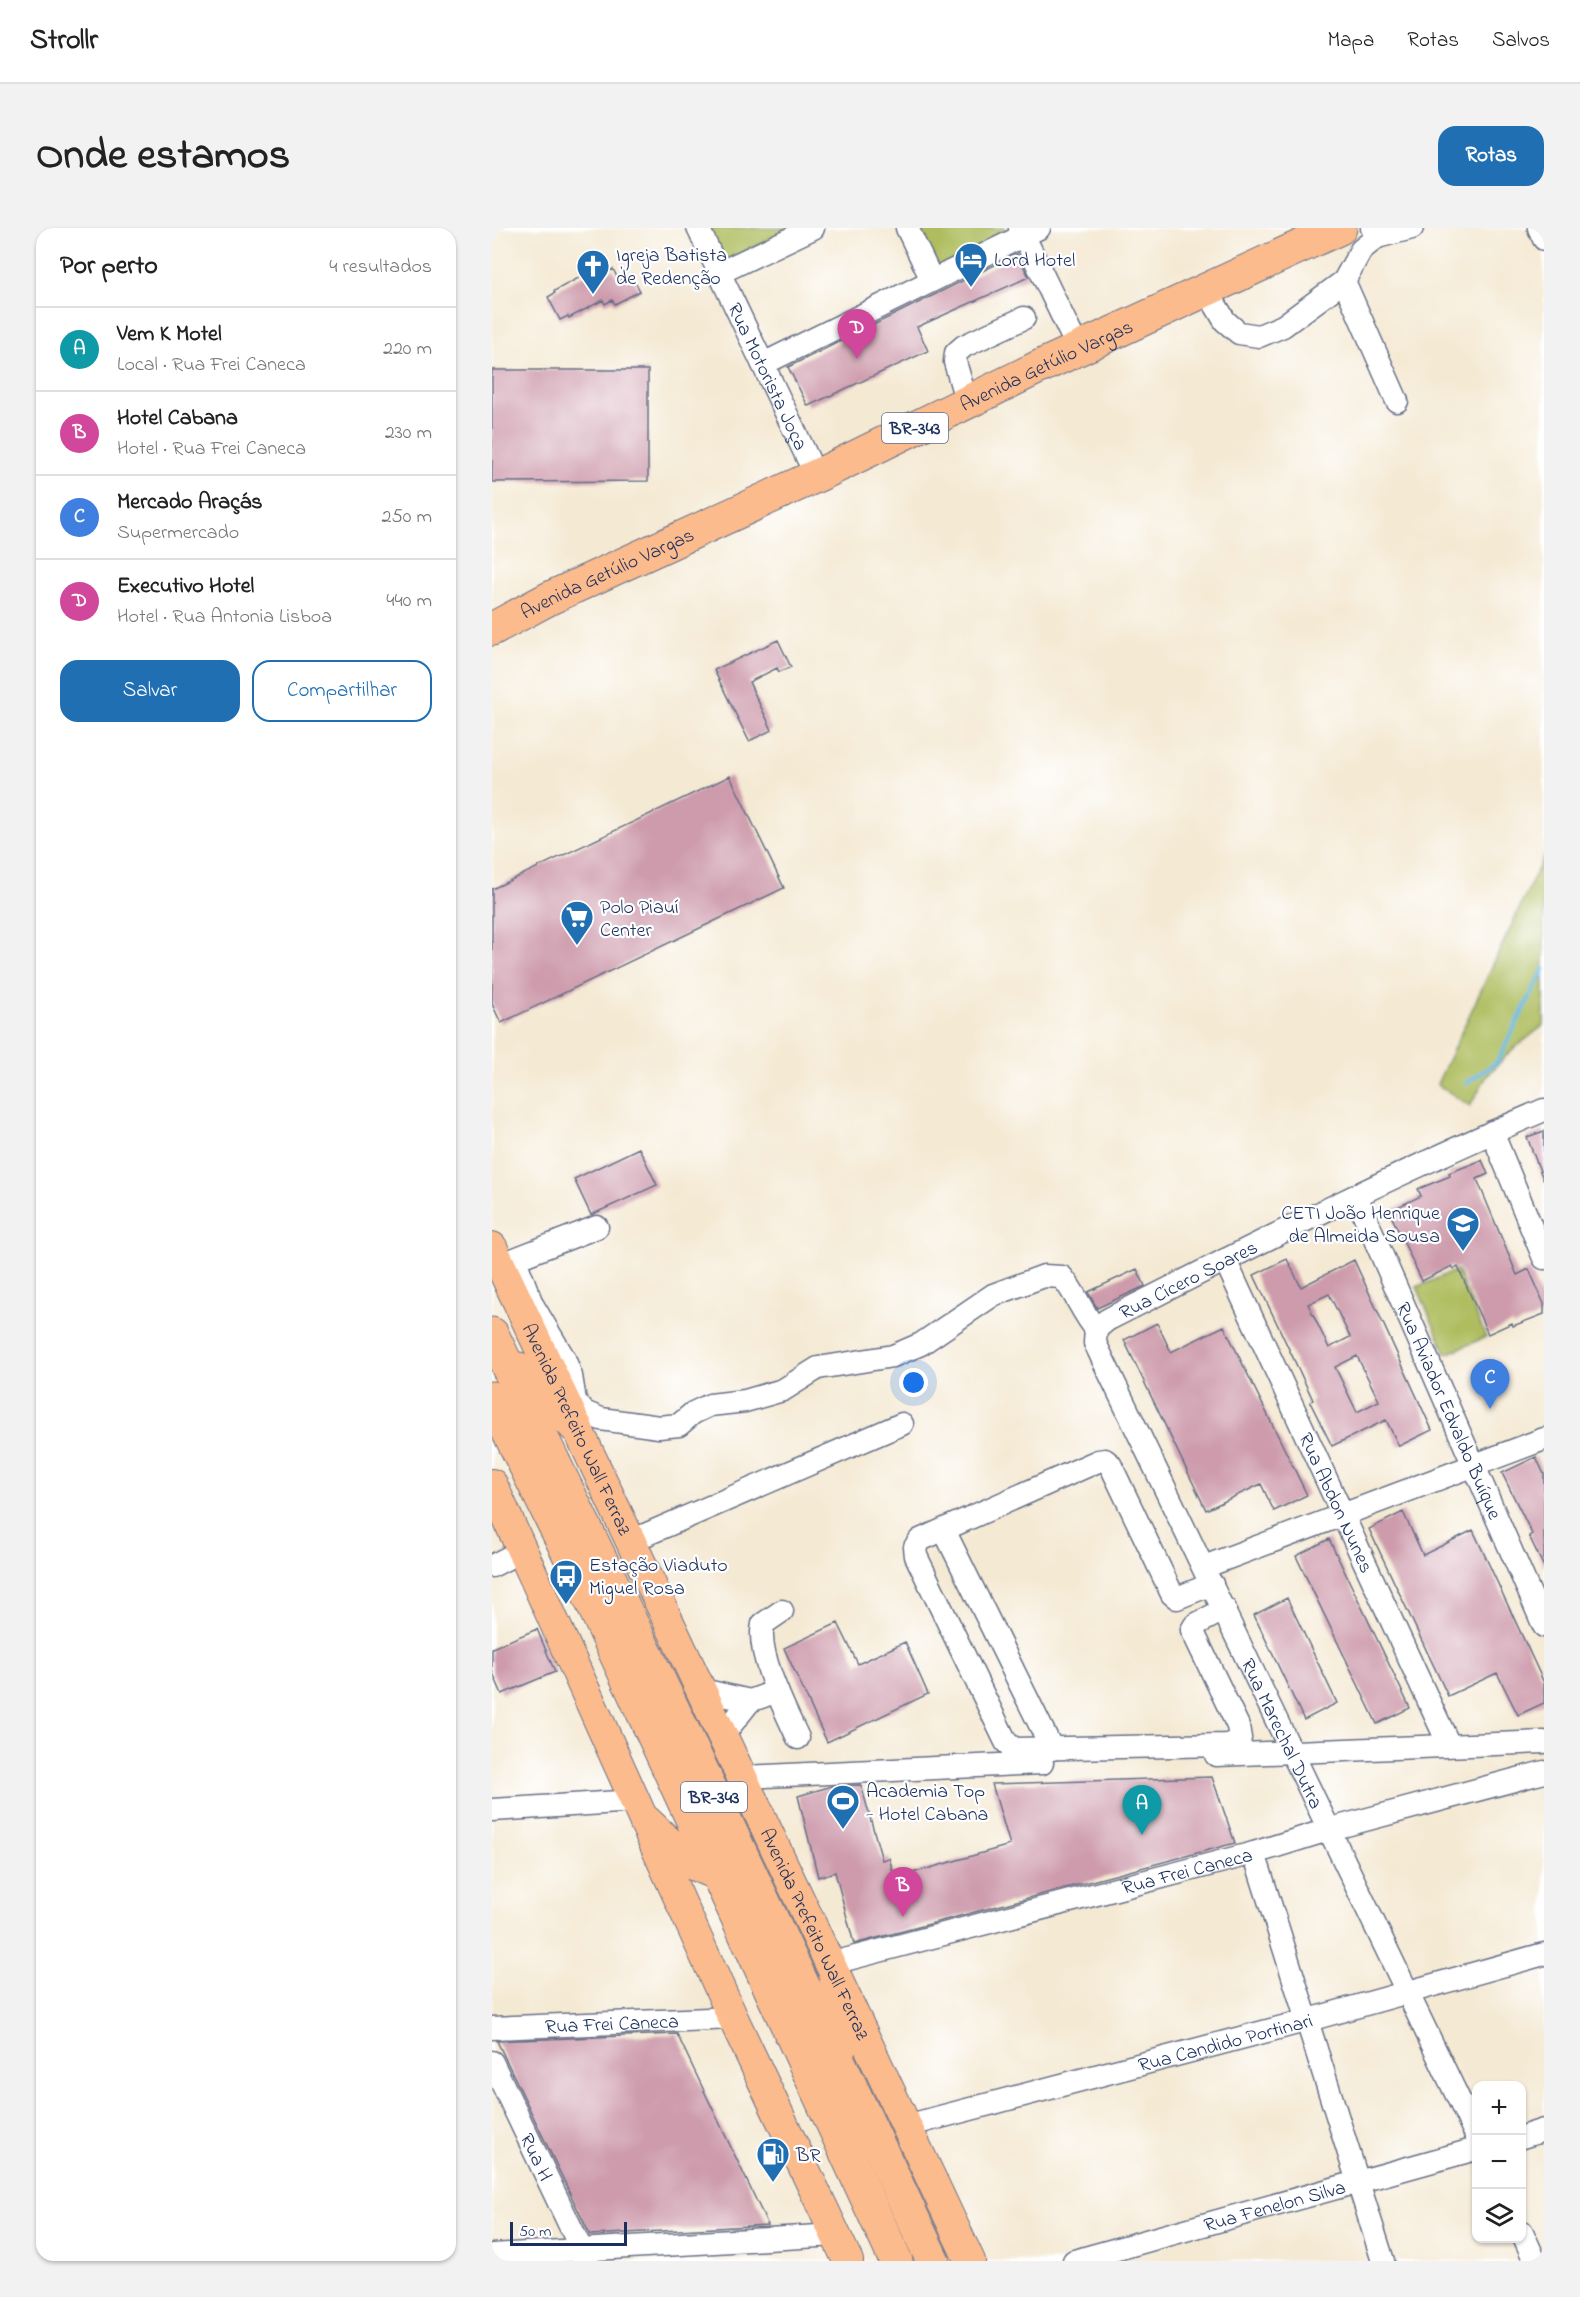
<!DOCTYPE html>
<html lang="pt">
<head>
<meta charset="utf-8">
<style>
	:root { --surface:#fff; --page:#f2f2f2; --text:#222; --muted:#767676; --line:#e0e0e0; --accent:#1f6fb2 }
	body { margin:0; font-family:"Indie Flower",sans-serif; background:var(--page); color:var(--text) }
	.controls { position:absolute; right:18px; bottom:18px; display:grid; overflow:hidden; border-radius:12px; box-shadow:0 2px 4px #0004 }
	.controls button { width:54px; height:54px; display:grid; place-items:center; padding:0; border:0; border-bottom:2px solid var(--line); background:var(--surface); color:var(--text); font:30px sans-serif }
	.scale { position:absolute; left:18px; bottom:15px; width:117px; box-sizing:border-box; padding-left:6px; border:3px solid #1b2f5e; border-top:0; font-size:16px; line-height:21px; white-space:nowrap; color:#1b2f5e; -webkit-text-stroke:4px #fff; paint-order:stroke }
	.you { position:absolute; left:422px; top:1155px; width:21px; height:21px; margin:-15px; border:4px solid #fff; border-radius:50%; background:#1a73e8; box-shadow:0 0 0 9px #1a73e833 }
	.badge { display:grid; place-items:center; width:39px; height:39px; border-radius:50%; background:var(--accent); color:#fff; font-size:20px; font-weight:700 }
	.pin { position:absolute; translate:-50% -50px; filter:drop-shadow(0 2px 3px #0008) }
	.pin::after { content:''; position:absolute; top:32px; width:21px; height:18px; background:inherit; clip-path:polygon(0 0,100% 0,50% 100%) }
	.list { margin:0; padding:0; list-style:none }
	h2 { display:flex; justify-content:space-between; align-items:center; height:78px; margin:0; padding:0 24px; font-size:26px }
	h2 small { font-size:20px; font-weight:400; color:var(--muted) }
	.list li { display:grid; grid-template-columns:39px 1fr auto; gap:18px; align-items:center; box-sizing:border-box; height:84px; padding:0 24px; border-top:2px solid var(--line) }
	.list b { display:block; font-size:22px; white-space:nowrap }
	.list p { margin:0; font-size:20px; white-space:nowrap; color:var(--muted) }
	.list em { font-size:20px; font-style:normal; color:var(--muted) }
	.actions { display:flex; gap:12px; padding:18px 24px }
	.actions a { flex:1; padding:14px 0; border:2px solid var(--accent); border-radius:18px; text-align:center; font-size:21px; color:var(--accent) }
	.actions .main { background:var(--accent); color:#fff }
	.icon { flex:none; width:33px; height:33px; fill:none; stroke:currentColor; stroke-width:2; stroke-linecap:round; stroke-linejoin:round }
	.map { position:relative; flex:none; width:1052px; height:2033px; overflow:hidden; border-radius:18px }
	header { display:flex; align-items:center; gap:36px; box-sizing:border-box; height:84px; padding:0 30px; background:var(--surface); border-bottom:2px solid var(--line) }
	header strong { font-size:28px }
	nav { display:flex; gap:33px; margin-inline-start:auto; font-size:21px }
	.intro { display:flex; align-items:center; justify-content:space-between; box-sizing:border-box; height:144px; padding:0 36px }
	h1 { margin:0; font-size:42px }
	.button { padding:15px 27px; border-radius:18px; background:var(--accent); color:#fff; font-size:21px; font-weight:700 }
	main { display:flex; gap:36px; padding:0 36px }
	aside { flex:1; background:var(--surface); border-radius:18px; box-shadow:0 2px 4px #0004 }
	.map>svg:first-child { display:block }
</style>
</head>
<body>
<header>
<strong>Strollr</strong>
<nav><a>Mapa</a><a>Rotas</a><a>Salvos</a></nav>
</header>
<div class="intro"><h1>Onde estamos</h1><a class="button">Rotas</a></div>
<main>
<aside>
<h2>Por perto<small>4 resultados</small></h2>
<ul class="list">
<li><span class="badge" style="background:#0f9aa8">A</span><div><b>Vem K Motel</b><p>Local · Rua Frei Caneca</p></div><em>220 m</em></li>
<li><span class="badge" style="background:#d1479c">B</span><div><b>Hotel Cabana</b><p>Hotel · Rua Frei Caneca</p></div><em>230 m</em></li>
<li><span class="badge" style="background:#3f7fe0">C</span><div><b>Mercado Araçás</b><p>Supermercado</p></div><em>250 m</em></li>
<li><span class="badge" style="background:#d1479c">D</span><div><b>Executivo Hotel</b><p>Hotel · Rua Antonia Lisboa</p></div><em>440 m</em></li>
</ul>
<div class="actions"><a class="main">Salvar</a><a>Compartilhar</a></div>
</aside>
<div class="map">
<svg width="1052" height="2033" viewBox="0 0 1052 2033">
	<rect width="100%" height="100%" fill="#fff"/>
	<filter id="ink" filterUnits="userSpaceOnUse"><feTurbulence type="fractalNoise" baseFrequency=".0167" numOctaves="2"/><feDisplacementMap in="SourceGraphic" scale="12" xChannelSelector="R" yChannelSelector="G"/><feConvolveMatrix kernelMatrix="1 2 1 2 8 2 1 2 1" color-interpolation-filters="sRGB"/></filter>
	<filter id="wash" filterUnits="userSpaceOnUse"><feTurbulence type="fractalNoise" baseFrequency=".008" numOctaves="4" result="noise"/><feDisplacementMap in="SourceGraphic" scale="24" xChannelSelector="R" yChannelSelector="G"/><feGaussianBlur stdDeviation="1.35" result="paint"/><feColorMatrix in="noise" values="0 0 0 0 0 0 0 0 0 0 0 0 0 0 0 0 0 1.4 0 .05"/><feComposite in="paint" operator="in"/></filter>
	<g filter="url(#wash)">
		<rect width="100%" height="100%" fill="#f4e9d3"/>
		<!-- green -->
		<path fill="#afbd5f" stroke="#65765e" stroke-width="1.5" d="M214,0H301L230,35Z
			M418,0H513L518,10L442,48Z
			M1052,628V797L1019,823L995,848L978,878L945,856Z
			M965,1042L994,1109L954,1126L925,1059Z"/>
		<g fill="none" stroke-linecap="round" stroke-linejoin="round">
			<!-- stream -->
			<path stroke="#62b7de" stroke-width="4.5" d="M974,855L1005,834L1052,741"/>
		</g>
		<g id="blocks">
			<!-- building -->
			<path fill="#ce9bac" fill-rule="evenodd" d="M525,26L537,49L425,99L436,123L316,178L296,139Z
				M107,39L111,47L121,41L127,53L139,46L148,63L123,76L120,72L113,76L111,72L77,90L76,88L68,92L56,69L63,65L62,63Z
				M0,142H156V253L0,254Z
				M286,412L299,439L287,444L285,440L257,454L280,502L257,513L222,442Z
				M238,548L292,660L9,795L0,776V661Z
				M1052,903V951H1051L1035,909Z
				M147,920L165,957L99,987L82,951Z
				M990,932L996,946L985,951L1025,1047L1037,1041L1052,1076V1086L1021,1098L1020,1095L996,1106L966,1039L962,1041L960,1038L930,1053L897,983L929,968L926,961L958,948L957,945Z
				M795,1031L809,1059L862,1032L940,1202L907,1218L894,1192L840,1218L818,1174L821,1172L762,1047ZM837,1066L858,1109L837,1120L816,1076ZM865,1128L887,1173L865,1184L843,1139Z
				M645,1041L653,1058L605,1080L596,1064Z
				M665,1095L679,1124L732,1098L815,1267L782,1283L769,1256L714,1282L632,1112Z
				M1044,1229L1052,1246V1339L1037,1308L1040,1306L1010,1245Z
				M911,1284L931,1327L981,1302L1052,1455V1475L1026,1487L1005,1445L956,1468L877,1301Z
				M837,1311L918,1480L885,1496L804,1328Z
				M795,1370L845,1475L812,1492L762,1387Z
				M346,1395L366,1436L413,1414L436,1466L335,1514L292,1420Z
				M45,1401L63,1444L10,1466L0,1443V1420Z
				M720,1549L743,1615L362,1716L343,1644L326,1649L306,1568L340,1558L369,1557L390,1632L397,1630L403,1650L518,1617L500,1556Z
				M185,1806L276,1997L98,2007L5,1813Z"/>
		</g>
	</g>
	<g filter="url(#ink)">
		<use href="#blocks" fill-opacity="0" stroke="#677087" stroke-width="1.5"/>
		<g fill="none" stroke-linecap="round" stroke-linejoin="round">
			<defs>
				<g id="minor">
					<path id="s1" d="M206,0L316,231"/>
					<path d="M415,0L440,52"/>
					<path d="M528,0L579,106"/>
					<path d="M880,0L885,9L920,0"/>
					<path d="M1047,0L1052,11"/>
					<path d="M227,45L321,0"/>
					<path d="M852,53L905,173"/>
					<path d="M714,61L733,93L747,105L767,108L791,98L852,53L869,22L885,9"/>
					<path d="M271,136L547,0"/>
					<path d="M470,158L463,134L464,125L472,118L532,90"/>
					<path d="M1000,904L1052,1030"/>
					<path id="s2" d="M864,968L1052,1398"/>
					<path d="M23,1032L40,1076L72,1130L79,1148L83,1173L92,1184L109,1191L167,1199L187,1197L201,1185L218,1177L253,1173L291,1162L326,1140L401,1128L429,1116L501,1067L552,1048L570,1049C584,1065 590,1085 604,1101"/>
					<path id="s3" d="M733,1032L957,1517"/>
					<path d="M10,1036L105,999"/>
					<path id="s4" d="M604,1101L603,1115L984,1907"/>
					<path id="s5" d="M604,1101L615,1092C759,1019 903,945 1052,882"/>
					<path d="M452,1302L560,1521"/>
					<path d="M139,1313L410,1196"/>
					<path d="M0,1338L29,1323"/>
					<path d="M712,1339L1052,1211"/>
					<path d="M720,1356L685,1370L680,1366L618,1236L613,1232L606,1233L428,1312L423,1319L424,1328L514,1514L522,1521L735,1517L743,1515L748,1510L746,1498L700,1402L703,1397L733,1381"/>
					<path d="M290,1383L271,1396C264,1425 293,1482 306,1510"/>
					<path d="M210,1462L258,1473"/>
					<path d="M231,1507L258,1473L285,1463"/>
					<path d="M724,1527L1052,1514"/>
					<path d="M250,1549L550,1535"/>
					<path d="M0,1582L143,1573"/>
					<path d="M762,1625L891,2033"/>
					<path id="s6" d="M337,1736L762,1625L839,1601L1052,1544"/>
					<path id="s7" d="M0,1800L241,1790"/>
					<path id="s8" d="M0,1834L90,2023"/>
					<path id="s9" d="M414,1898L813,1793L1052,1726"/>
					<path d="M1030,1909L1052,1902"/>
					<path d="M1030,2004L1043,2033"/>
					<path d="M0,2027L344,2007"/>
					<path id="s10" d="M582,2033L984,1921"/>
				</g>
				<g id="major">
					<path id="s11" d="M0,1019L478,2033"/>
					<path d="M0,1256L241,1790L356,2033"/>
				</g>
				<g id="highway">
					<path id="s12" d="M0,401L58,370L335,243L545,140L848,0"/>
					<path d="M0,1106L179,1477L441,2033"/>
					<path d="M27,1141L84,1199"/>
					<path d="M0,1170L92,1357L404,2033"/>
					<path d="M154,1594L195,1633L226,1646"/>
					<path d="M344,1751L348,1819"/>
				</g>
			</defs>
			<!-- minor casing -->
			<use href="#minor" stroke="#677087" stroke-width="25"/>
			<!-- major casing -->
			<use href="#major" stroke="#677087" stroke-width="32"/>
			<!-- highway casing -->
			<use href="#highway" stroke="#677087" stroke-width="35"/>
			<!-- minor -->
			<use href="#minor" stroke="#fff" stroke-width="22"/>
			<!-- major -->
			<use href="#major" stroke="#fbbb8d" stroke-width="30"/>
			<!-- highway -->
			<use href="#highway" stroke="#fbbb8d" stroke-width="33"/>
		</g>
	</g>
	<!-- icons -->
	<defs>
		<symbol id="hotel-pin" viewBox="-11 -11 22 30"><path d="M0 17L-7.5 6A9.5 9.5 0 1 1 7.5 6Z" fill="#1f6fb2" stroke="#fff"/><path d="M-6-4.5h1.5V1H6V5H4.5V3h-9V5H-6ZM-4 0a1.8 1.8 0 1 1 3.6 0ZM.5 0V-2.5h3Q6-2.5 6 0Z" fill="#fff"/></symbol>
		<symbol id="church-pin" viewBox="-11 -11 22 30"><path d="M0 17L-7.5 6A9.5 9.5 0 1 1 7.5 6Z" fill="#1f6fb2" stroke="#fff"/><path d="M-1.2-6h2.4v3.5h3.3v2.4h-3.3V6h-2.4V-.1h-3.3v-2.4h3.3Z" fill="#fff"/></symbol>
		<symbol id="supermarket-pin" viewBox="-11 -11 22 30"><path d="M0 17L-7.5 6A9.5 9.5 0 1 1 7.5 6Z" fill="#1f6fb2" stroke="#fff"/><path d="M-6-5.5h2.5l.6 2H6L4.5 2H-2.5L-4.4-4H-6ZM-1.5 3.2a1.3 1.3 0 1 0 .1 0ZM3 3.2a1.3 1.3 0 1 0 .1 0Z" fill="#fff"/></symbol>
		<symbol id="school-pin" viewBox="-11 -11 22 30"><path d="M0 17L-7.5 6A9.5 9.5 0 1 1 7.5 6Z" fill="#1f6fb2" stroke="#fff"/><path d="M0-5L7-2L0 1L-7-2ZM-4 1L0 2.5L4 1V4Q0 6-4 4Z" fill="#fff"/></symbol>
		<symbol id="bus-pin" viewBox="-11 -11 22 30"><path d="M0 17L-7.5 6A9.5 9.5 0 1 1 7.5 6Z" fill="#1f6fb2" stroke="#fff"/><path d="M-5-6H5V4H4V6H2V4H-2V6H-4V4H-5ZM-3.5-4V0h7V-4ZM-3.5 1.2v1.5H-2V1.2ZM2 1.2v1.5H3.5V1.2Z" fill="#fff"/></symbol>
		<symbol id="stadium-pin" viewBox="-11 -11 22 30"><path d="M0 17L-7.5 6A9.5 9.5 0 1 1 7.5 6Z" fill="#1f6fb2" stroke="#fff"/><path d="M0-5a6.5 5 0 1 0 0 10a6.5 5 0 1 0 0-10ZM-3.5-1.8h7v3.6h-7Z" fill="#fff"/></symbol>
		<symbol id="fuel-pin" viewBox="-11 -11 22 30"><path d="M0 17L-7.5 6A9.5 9.5 0 1 1 7.5 6Z" fill="#1f6fb2" stroke="#fff"/><path d="M-5.5-6h7V0h2V4h1.3V-2.5L3-4.5l.8-.8L6-3V5H2.5V1h-1V6h-7ZM-4.2-4.7v3.2H.2V-4.7Z" fill="#fff"/></symbol>
	</defs>
	<g fill-rule="evenodd">
		<use href="#hotel-pin" x="460" y="12" width="38" height="52"/>
		<use href="#church-pin" x="82" y="19" width="38" height="52"/>
		<use href="#supermarket-pin" x="66" y="670" width="38" height="52"/>
		<use href="#school-pin" x="952" y="976" width="38" height="52"/>
		<use href="#bus-pin" x="55" y="1329" width="38" height="52"/>
		<use href="#stadium-pin" x="332" y="1554" width="38" height="52"/>
		<use href="#fuel-pin" x="262" y="1907" width="38" height="52"/>
	</g>
	<g text-anchor="middle" stroke-width="4.5" stroke-linejoin="round" paint-order="stroke">
		<!-- shield labels -->
		<g fill="#fff" stroke="#5f6d8e" stroke-width="1.5">
			<rect x="390" y="185" width="66" height="30" rx="4.5"/>
			<rect x="189" y="1554" width="66" height="30" rx="4.5"/>
		</g>
		<g font-size="18" font-weight="bold" fill="#1b2f5e">
			<text x="423" y="206">BR-343</text>
			<text x="222" y="1575">BR-343</text>
		</g>
		<!-- poi labels -->
		<g font-size="20" fill="#1b2f5e" stroke="#fff" text-anchor="start">
			<text x="124" y="33">Igreja Batista<tspan x="124" dy="23">de Redenção</tspan></text>
			<text x="502" y="38">Lord Hotel</text>
			<text x="108" y="685">Polo Piauí<tspan x="108" dy="23">Center</tspan></text>
			<text x="948" y="991" text-anchor="end">CETI João Henrique<tspan x="948" dy="23">de Almeida Sousa</tspan></text>
			<text x="97" y="1343">Estação Viaduto<tspan x="97" dy="23">Miguel Rosa</tspan></text>
			<text x="374" y="1569">Academia Top<tspan x="374" dy="23">- Hotel Cabana</tspan></text>
			<text x="304" y="1933">BR</text>
		</g>
		<!-- street labels -->
		<g font-size="20" fill="#1b2f5e" stroke="#fff">
			<text dy="7" stroke="none"><textPath href="#s12" startOffset="614">Avenida Getúlio Vargas</textPath></text>
			<text dy="7" stroke="none"><textPath href="#s1" startOffset="164">Rua Motorista Joça</textPath></text>
			<text dy="7" stroke="none"><textPath href="#s12" startOffset="128">Avenida Getúlio Vargas</textPath></text>
			<text dy="7" stroke="none"><textPath href="#s5" startOffset="105">Rua Cícero Soares</textPath></text>
			<text dy="7" stroke="none"><textPath href="#s2" startOffset="234">Rua Aviador Edvaldo Buíque</textPath></text>
			<text dy="7" stroke="none"><textPath href="#s11" startOffset="201">Avenida Prefeito Wall Ferraz</textPath></text>
			<text dy="7" stroke="none"><textPath href="#s3" startOffset="267">Rua Abdon Nunes</textPath></text>
			<text dy="7" stroke="none"><textPath href="#s4" startOffset="447">Rua Marechal Dutra</textPath></text>
			<text dy="7" stroke="none"><textPath href="#s6" startOffset="370">Rua Frei Caneca</textPath></text>
			<text dy="7" stroke="none"><textPath href="#s11" startOffset="759">Avenida Prefeito Wall Ferraz</textPath></text>
			<text dy="7" stroke="none"><textPath href="#s7" startOffset="120">Rua Frei Caneca</textPath></text>
			<text dy="7" stroke="none"><textPath href="#s9" startOffset="330">Rua Candido Portinari</textPath></text>
			<text dy="7" stroke="none"><textPath href="#s8" startOffset="105">Rua H</textPath></text>
			<text dy="7" stroke="none"><textPath href="#s10" startOffset="208">Rua Fenelon Silva</textPath></text>
		</g>
	</g>
</svg>
<div class="controls">
<button>+</button>
<button>−</button>
<button><svg class="icon" aria-label="layers" viewBox="0 0 24 24"><path d="M12 4l9 5-9 5-9-5zM3 14l9 5 9-5"/></svg></button>
</div>
<div class="scale">50 m</div>
<div class="you"></div>
<div class="pin badge" style="left:650px;top:1607px;background:#0f9aa8">A</div>
<div class="pin badge" style="left:411px;top:1689px;background:#d1479c">B</div>
<div class="pin badge" style="left:998px;top:1181px;background:#3f7fe0">C</div>
<div class="pin badge" style="left:365px;top:131px;background:#d1479c">D</div>
</div>
</main>
</body>
</html>
